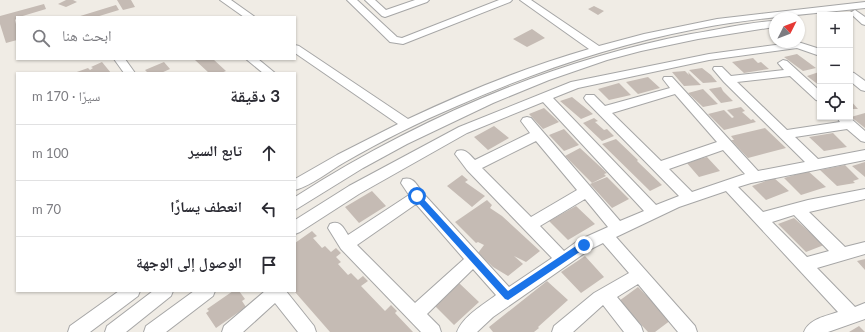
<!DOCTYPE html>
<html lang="ar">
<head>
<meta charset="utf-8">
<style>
	:root { --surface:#fff; --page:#f2f2f3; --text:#2b2b33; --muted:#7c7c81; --line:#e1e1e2 }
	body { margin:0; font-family:Lato,"Noto Naskh Arabic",sans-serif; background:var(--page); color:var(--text); direction:rtl }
	.controls { position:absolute; right:12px; top:12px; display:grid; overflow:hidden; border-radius:0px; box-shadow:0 1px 3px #0004 }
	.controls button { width:36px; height:36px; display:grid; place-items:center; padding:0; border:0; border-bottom:1px solid var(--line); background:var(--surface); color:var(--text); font:20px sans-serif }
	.compass { position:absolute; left:769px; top:12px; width:36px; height:36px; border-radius:50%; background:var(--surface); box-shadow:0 1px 3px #0004; rotate:48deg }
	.stop { position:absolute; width:12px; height:12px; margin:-9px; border:3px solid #1a73e8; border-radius:50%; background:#fff }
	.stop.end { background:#1a73e8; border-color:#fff; box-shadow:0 1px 4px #0008 }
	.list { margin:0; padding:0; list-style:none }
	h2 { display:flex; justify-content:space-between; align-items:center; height:52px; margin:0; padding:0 16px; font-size:17px }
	h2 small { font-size:13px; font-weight:400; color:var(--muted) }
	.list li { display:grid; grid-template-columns:26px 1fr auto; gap:12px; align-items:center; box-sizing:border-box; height:56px; padding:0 16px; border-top:1px solid var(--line) }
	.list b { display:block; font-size:15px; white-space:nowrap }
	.list em { font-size:13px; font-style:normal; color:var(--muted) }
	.icon { flex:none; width:22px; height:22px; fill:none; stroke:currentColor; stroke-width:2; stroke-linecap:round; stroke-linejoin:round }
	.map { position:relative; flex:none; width:865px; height:332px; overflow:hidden; direction:ltr }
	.search { position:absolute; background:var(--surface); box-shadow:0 1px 3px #0004; left:16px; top:16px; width:280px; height:44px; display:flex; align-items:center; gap:10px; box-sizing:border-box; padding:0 14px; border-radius:0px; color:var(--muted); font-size:15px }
	.panel { position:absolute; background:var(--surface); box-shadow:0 1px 3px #0004; left:16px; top:72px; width:280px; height:220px; border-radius:0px; direction:rtl }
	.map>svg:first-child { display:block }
</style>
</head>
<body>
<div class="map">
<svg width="865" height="332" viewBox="0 0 865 332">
	<rect width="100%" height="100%" fill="#f0ece5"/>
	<!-- building -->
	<path fill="#c5bbb4" d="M66,0H73L77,2L66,7L58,4Z
		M117,0H131L135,7L123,10Z
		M44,4L46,9L16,18V19L15,20L17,28V40L6,43L0,24V16Z
		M116,5L119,10L96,17H77Z
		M594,6L604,11L598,15L588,9Z
		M532,29L545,38L527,47L513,39Z
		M797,54L816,68L803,71L784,57Z
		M753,58L758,63L761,62L769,69L744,73L732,62Z
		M197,59H213L226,71L221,73H209L195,60Z
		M102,62L111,73H74L88,68L90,70L93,68L91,67Z
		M164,62L170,69L161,73H148L145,70Z
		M702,68L711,75L717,82L703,83L689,70Z
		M685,71L689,75L688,72L701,85L684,86L672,72Z
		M819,72L820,73V86L807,76Z
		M648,77L660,88L638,94L626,82Z
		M619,83L631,95L609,100L598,89Z
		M721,87L723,91L733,101L721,103L709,89Z
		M703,89L718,104L703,107L688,93Z
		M572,97L593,114L581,119L560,101Z
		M850,100L858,109H850Z
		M741,107L745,111L742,112L751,120L753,119L756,122L724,130L708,114L724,110L732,118L734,117L727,110Z
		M544,108L559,122L543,129L529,114Z
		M865,113V128L851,117Z
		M594,118L598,121L595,122L604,130L607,129L614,136L602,141L583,123Z
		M494,126L509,138L488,150L474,137Z
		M765,128L786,148L748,158L731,140H734L731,136Z
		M564,129L579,145L564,151L549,135Z
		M833,133L847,147L824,151L809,137Z
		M616,139L638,160L637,161L662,185L650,191L602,144Z
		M580,148L607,173L604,174L606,176L592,183L565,156Z
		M707,157L720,171L699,177L686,162Z
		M865,162V177L852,166Z
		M845,165L859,179L853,181L855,183L837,186L820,170Z
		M808,171L826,187L801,195L784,178Z
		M462,175L468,180L465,182L485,196L472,207L447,186Z
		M607,177L629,199L612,208L590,184Z
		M774,178L789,191L766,200L752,186Z
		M372,191L386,206L359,223L345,207Z
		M487,200L492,205L490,208L502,216L540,251L526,262L514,256L523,264L508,276L493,267L478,253L484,245L478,242L476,243L455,222Z
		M576,206L595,224L568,240L549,221Z
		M794,218L824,245L806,252L778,224Z
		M312,231L317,236L313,238L322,248L325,246L331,252L336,248L341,253L336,257L341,262L338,264L348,275L351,273L358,280L363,276L368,281L361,286L385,311L391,305L397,311L395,313L413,332H330L295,292V243Z
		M585,256L604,277L581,293L561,272Z
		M865,259V270L857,261Z
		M547,281L568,300L538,327L539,328L534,332H493L489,327Z
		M458,282L479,302L454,325L433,304Z
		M638,287L671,320L655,332H648L619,301Z
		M233,291H239L245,299L242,301L246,307L216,328L206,313L209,311L207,309Z
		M859,326L865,332H849Z"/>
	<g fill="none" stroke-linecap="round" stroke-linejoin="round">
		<defs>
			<path id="minor" d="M220,0H231L255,17H244Z
				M347,0H357L397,37L402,38L499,0H512L510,2L403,44L390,42Z
				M365,0H375L386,10L415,0H429L427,2L385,17L382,16Z
				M520,0H531L599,46L644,34L717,19L865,2V8C809,14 752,18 696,29C613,45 534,72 457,106C419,122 381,141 345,162C329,171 313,185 295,190V179L337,155L398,124L295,53V45L299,46L408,119C467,91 527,67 589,49Z
				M855,10L865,17V25L862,24L850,13Z
				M775,21L774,27L698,39L641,51L607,60L549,80L493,103L407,144L363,168L295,210V197C416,120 550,61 691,34C717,30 749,22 775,21Z
				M798,42L820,49V56L797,48L709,60L578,88L553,98L656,205L679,196L586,101L584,98L586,95H594L605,106L670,88L663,79L664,77H672L758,171L805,162L724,82L713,69L714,67H722L731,76L784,70L778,63L783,60L787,61L820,91V101L816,100L790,76L737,82L787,130L840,122L838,119L839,117H849L865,131V142L861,141L847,129L795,137L818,159L865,150V160L751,183L738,187L763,212L808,200L865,189V199L809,212L845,247L865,242V254L817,268L855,307L865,303V319L828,332H804C809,319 826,316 838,312L726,191L679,207L616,237L695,326L697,332H678L638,284L617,297L641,326L643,332H624L603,305L573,332H552L554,326L594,293L629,273L603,243L589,250L493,317L477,332H457C463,316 483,305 496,295L473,269L427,314L439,326L441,332H421L341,249L328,228L330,224C340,220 343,227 348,235L409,195L401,183L403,179C413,176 417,185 422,192L509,287L552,258L467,170L455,154L457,151C465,148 469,154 475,160L530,133L521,121L523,118L527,117L531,118L620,221L644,211L543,102L467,133L359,194L300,232L295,234V220L349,186L459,127L571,82L709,54ZM675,94L717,142L661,161L612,113ZM536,141L577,190L531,217L482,168ZM723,150L745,174L692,192L669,169ZM585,199L608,227L579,240L564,251L540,226ZM416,204L464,259L415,303L357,245ZM794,215L829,251L807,257L772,222Z
				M114,59H125L135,73H124Z
				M246,59H258L275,73H263Z
				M850,72L854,73L865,81V91L861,90L850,81Z
				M119,291H140L138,296L90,332H68L70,326Z
				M153,291H173L171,296L126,332H105L107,326Z
				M194,291H215L213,296L166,332H144L146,326Z
				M265,291H286L314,326L316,332H298L275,303L243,332H222L224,326Z"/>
		</defs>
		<!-- minor casing -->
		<use href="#minor" stroke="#a6a6a6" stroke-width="2"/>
		<!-- minor -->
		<use href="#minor" fill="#fff" fill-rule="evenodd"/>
	</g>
	<!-- route -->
	<path fill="#1a73e8" d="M417,193L419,194L508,291L582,242L584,241L588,245L587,247L508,300L505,299L414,198V194Z"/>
</svg>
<div class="controls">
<button>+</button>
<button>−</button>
<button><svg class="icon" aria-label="locate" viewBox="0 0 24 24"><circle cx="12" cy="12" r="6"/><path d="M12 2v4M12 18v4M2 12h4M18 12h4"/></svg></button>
</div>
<svg class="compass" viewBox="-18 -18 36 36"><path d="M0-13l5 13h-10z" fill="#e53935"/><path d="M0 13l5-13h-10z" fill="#7c7c81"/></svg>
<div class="stop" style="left:417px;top:196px"></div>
<div class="stop end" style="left:584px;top:245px"></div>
<div class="search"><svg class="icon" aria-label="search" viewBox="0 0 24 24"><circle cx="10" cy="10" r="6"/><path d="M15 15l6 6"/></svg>ابحث هنا</div>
<section class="panel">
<h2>3 دقيقة<small>سيرًا · 170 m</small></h2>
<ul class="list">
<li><svg class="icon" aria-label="ahead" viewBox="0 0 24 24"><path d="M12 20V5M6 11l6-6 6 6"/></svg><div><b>تابع السير</b></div><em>100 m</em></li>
<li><svg class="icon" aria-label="left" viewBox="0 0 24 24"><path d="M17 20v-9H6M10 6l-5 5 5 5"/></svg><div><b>انعطف يسارًا</b></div><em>70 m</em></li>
<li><svg class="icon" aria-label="arrive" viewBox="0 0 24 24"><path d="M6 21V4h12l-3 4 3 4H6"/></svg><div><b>الوصول إلى الوجهة</b></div></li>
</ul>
</section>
</div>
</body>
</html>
